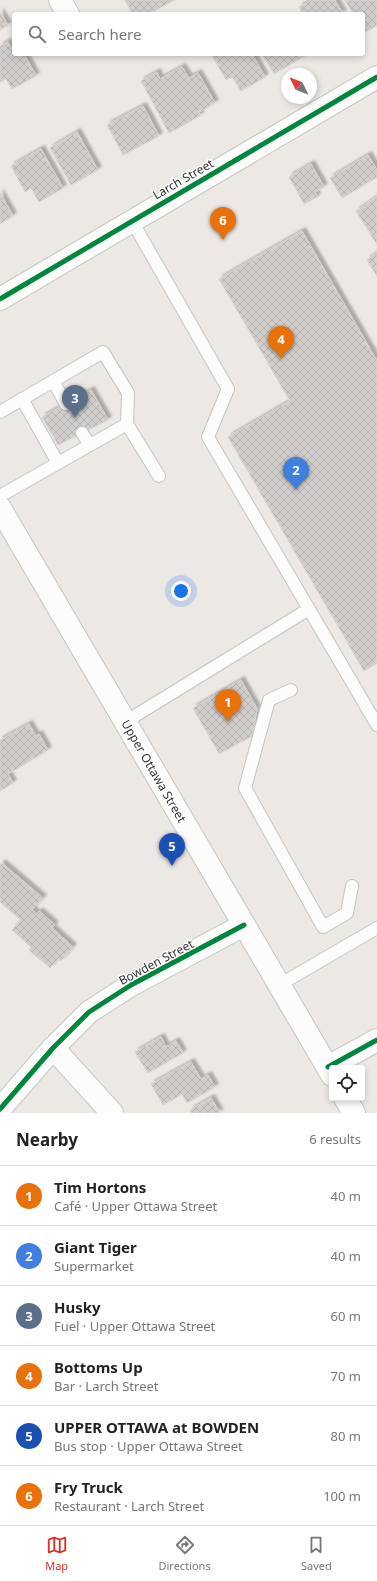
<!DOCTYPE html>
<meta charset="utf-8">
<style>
:root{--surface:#fff;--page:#f2f2f2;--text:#222;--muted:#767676;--line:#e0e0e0;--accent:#d93025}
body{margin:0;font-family:"Noto Sans",sans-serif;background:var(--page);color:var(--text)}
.controls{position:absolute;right:12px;bottom:12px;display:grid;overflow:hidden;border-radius:4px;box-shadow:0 2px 6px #0003}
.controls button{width:36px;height:36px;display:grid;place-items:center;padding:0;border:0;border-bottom:1px solid var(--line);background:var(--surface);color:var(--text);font:20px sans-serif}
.compass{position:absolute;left:281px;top:68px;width:36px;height:36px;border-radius:50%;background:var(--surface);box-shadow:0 2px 6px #0003;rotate:313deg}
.you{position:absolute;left:181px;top:591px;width:14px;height:14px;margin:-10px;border:3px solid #fff;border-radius:50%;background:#1a73e8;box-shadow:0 0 0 6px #1a73e833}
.badge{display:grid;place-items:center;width:26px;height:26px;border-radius:50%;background:var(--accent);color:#fff;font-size:13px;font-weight:700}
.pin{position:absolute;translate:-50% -33px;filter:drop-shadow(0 1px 2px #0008)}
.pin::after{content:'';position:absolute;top:21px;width:14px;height:12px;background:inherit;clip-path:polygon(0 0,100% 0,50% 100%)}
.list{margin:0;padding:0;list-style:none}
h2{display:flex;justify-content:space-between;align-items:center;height:52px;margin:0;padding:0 16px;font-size:17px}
h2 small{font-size:13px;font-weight:400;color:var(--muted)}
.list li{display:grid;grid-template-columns:26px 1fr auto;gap:12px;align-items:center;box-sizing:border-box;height:60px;padding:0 16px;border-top:1px solid var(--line)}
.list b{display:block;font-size:15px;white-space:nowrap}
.list p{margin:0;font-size:13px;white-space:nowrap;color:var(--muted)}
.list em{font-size:13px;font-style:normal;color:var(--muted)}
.icon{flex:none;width:22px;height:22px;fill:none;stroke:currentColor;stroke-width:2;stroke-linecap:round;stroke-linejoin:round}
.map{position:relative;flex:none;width:377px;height:1113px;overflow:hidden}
.search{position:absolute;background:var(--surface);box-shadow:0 2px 6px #0003;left:12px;right:12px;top:12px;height:44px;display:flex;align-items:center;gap:10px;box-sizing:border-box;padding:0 14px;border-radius:4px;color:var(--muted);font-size:15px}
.sheet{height:412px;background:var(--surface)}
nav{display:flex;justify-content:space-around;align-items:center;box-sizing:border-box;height:56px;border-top:1px solid var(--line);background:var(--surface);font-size:11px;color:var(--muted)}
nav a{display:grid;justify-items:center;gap:2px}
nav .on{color:var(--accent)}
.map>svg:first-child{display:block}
.building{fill:url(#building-cross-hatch);stroke:#d7d4d0;filter:url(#shadow)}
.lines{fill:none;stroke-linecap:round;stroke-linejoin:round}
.service-casing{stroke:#c5c4c5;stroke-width:14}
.minor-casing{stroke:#c5c4c5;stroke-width:24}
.secondary-casing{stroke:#c5c4c5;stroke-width:24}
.service{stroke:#fcfcfb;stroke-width:12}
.minor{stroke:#fcfcfb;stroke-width:22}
.secondary{stroke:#fcfcfb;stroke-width:22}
.cycleway-casing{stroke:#fff;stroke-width:8}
.cycleway{stroke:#00873e;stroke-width:5}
.labels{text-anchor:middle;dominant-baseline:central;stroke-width:3;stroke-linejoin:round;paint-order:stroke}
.street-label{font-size:12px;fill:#2e2e2e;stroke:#fff}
</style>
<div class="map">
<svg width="377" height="1113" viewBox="0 0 377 1113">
<defs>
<pattern id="building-cross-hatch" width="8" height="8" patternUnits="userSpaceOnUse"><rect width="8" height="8" fill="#d1cecb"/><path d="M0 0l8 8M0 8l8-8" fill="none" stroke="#b4b1af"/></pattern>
<filter id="shadow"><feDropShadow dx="3.5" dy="-3.5" stdDeviation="1" flood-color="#0004"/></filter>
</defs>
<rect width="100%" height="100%" fill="#ece8e4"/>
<g class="building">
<polygon points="125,0 174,0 149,14 132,14"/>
<polygon points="312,0 335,0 343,14 303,14 299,7"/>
<polygon points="345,0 377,0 377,25 364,33 363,14 353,14"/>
<polygon points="0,12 8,25 0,30"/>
<polygon points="8,42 14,54 24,54 36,76 12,89 6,79 0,82 0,46"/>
<polygon points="215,54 252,54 265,77 241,91 232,77 226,80 212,56"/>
<polygon points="262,54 308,54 274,74"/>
<polygon points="182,67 189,78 198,73 215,103 199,112 201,115 169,133 141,81 157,72 160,79"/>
<polygon points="143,106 159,136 123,155 107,125"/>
<polygon points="77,132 98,170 71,185 50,148"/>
<polygon points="41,149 63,188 39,202 31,188 25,192 11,166"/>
<polygon points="368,155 377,170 377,177 342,198 330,178"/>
<polygon points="311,164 324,187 315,192 317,197 304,204 289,177"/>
<polygon points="0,193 13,216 0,224"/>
<polygon points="377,197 377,243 376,243 356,211"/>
<polygon points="302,231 377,361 377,663 364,671 228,437 290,401 219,279"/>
<polygon points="377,253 377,276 367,260"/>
<polygon points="91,390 108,420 58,445 42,417"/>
<polygon points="241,680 257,709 252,736 219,754 193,708"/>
<polygon points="29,724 36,736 39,734 48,750 8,774 13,783 0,791 0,740"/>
<polygon points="2,863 43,898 32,910 37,914 39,911 55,925 52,928 73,947 61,961 58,959 50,968 29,950 31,947 12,930 21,920 0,902 0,865"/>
<polygon points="161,1037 166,1047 176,1041 183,1053 148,1073 135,1052"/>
<polygon points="191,1062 201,1079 208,1075 215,1087 187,1103 182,1094 163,1105 151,1084"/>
<polygon points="211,1098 220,1113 192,1113 190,1110"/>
</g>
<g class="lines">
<g class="service-casing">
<g id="service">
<polyline points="132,221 228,389 208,437 377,725"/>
<polyline points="53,381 66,404"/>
<polyline points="22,399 58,463"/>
<polyline points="0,412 103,352 128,393 127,424 0,496"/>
<polyline points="127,424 159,476"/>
<polyline points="82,433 90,445"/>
<polyline points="291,690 269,700 245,788 323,927 347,913 352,886"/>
<polyline points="125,722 309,609"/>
<polyline points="279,985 377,928"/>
</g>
</g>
<g class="minor-casing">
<g id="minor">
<polyline points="60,0 68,14"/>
<polyline points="0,299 377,77"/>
<polyline points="53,1048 112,1113"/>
<polyline points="328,1067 377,1040"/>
<polyline points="0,1109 53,1048 89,1012 131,985 244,925"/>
</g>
</g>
<g class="secondary-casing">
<g id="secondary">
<polyline points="0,508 332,1075"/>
<polyline points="345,1098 354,1113"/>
</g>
</g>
<use href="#service" class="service"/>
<use href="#minor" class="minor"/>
<use href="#secondary" class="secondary"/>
<g class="cycleway-casing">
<g id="cycleway">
<polyline points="0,299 377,77"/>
<polyline points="328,1067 377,1040"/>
<polyline points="0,1109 53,1048 89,1012 131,985 244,925"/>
</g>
</g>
<use href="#cycleway" class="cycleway"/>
</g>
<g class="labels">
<g class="street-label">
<text transform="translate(183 179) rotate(-30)">Larch Street</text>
<text transform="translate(154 771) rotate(60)">Upper Ottawa Street</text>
<text transform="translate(156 962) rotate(-28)">Bowden Street</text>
</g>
</g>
</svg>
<div class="controls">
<button><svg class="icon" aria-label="locate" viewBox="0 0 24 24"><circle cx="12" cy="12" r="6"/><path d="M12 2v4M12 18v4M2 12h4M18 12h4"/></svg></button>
</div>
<svg class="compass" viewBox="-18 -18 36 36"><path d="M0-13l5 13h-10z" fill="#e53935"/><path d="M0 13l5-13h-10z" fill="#767676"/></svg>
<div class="you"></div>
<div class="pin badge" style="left:228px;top:722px;background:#e8710a">1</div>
<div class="pin badge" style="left:296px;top:490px;background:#3f7fe0">2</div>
<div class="pin badge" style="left:75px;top:418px;background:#5c6f8a">3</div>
<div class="pin badge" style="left:281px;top:359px;background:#e8710a">4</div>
<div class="pin badge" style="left:172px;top:866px;background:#1a4fb4">5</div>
<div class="pin badge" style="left:223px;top:240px;background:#e8710a">6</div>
<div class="search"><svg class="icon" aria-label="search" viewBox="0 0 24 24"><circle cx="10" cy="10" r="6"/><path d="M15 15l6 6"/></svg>Search here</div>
</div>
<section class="sheet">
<h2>Nearby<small>6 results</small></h2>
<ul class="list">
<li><span class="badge" style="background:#e8710a">1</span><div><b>Tim Hortons</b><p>Café · Upper Ottawa Street</p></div><em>40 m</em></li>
<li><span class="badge" style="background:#3f7fe0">2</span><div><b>Giant Tiger</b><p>Supermarket</p></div><em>40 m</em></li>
<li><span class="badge" style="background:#5c6f8a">3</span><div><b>Husky</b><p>Fuel · Upper Ottawa Street</p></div><em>60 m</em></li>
<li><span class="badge" style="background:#e8710a">4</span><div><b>Bottoms Up</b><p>Bar · Larch Street</p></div><em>70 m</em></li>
<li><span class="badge" style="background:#1a4fb4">5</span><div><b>UPPER OTTAWA at BOWDEN</b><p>Bus stop · Upper Ottawa Street</p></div><em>80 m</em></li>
<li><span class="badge" style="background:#e8710a">6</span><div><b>Fry Truck</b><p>Restaurant · Larch Street</p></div><em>100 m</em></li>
</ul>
</section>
<nav>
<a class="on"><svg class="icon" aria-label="map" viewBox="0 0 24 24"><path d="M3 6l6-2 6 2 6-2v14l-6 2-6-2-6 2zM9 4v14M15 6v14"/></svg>Map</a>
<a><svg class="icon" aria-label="directions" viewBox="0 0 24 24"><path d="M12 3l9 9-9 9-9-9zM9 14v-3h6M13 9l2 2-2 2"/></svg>Directions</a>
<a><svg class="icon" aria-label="saved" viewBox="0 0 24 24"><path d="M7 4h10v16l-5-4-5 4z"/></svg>Saved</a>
</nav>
